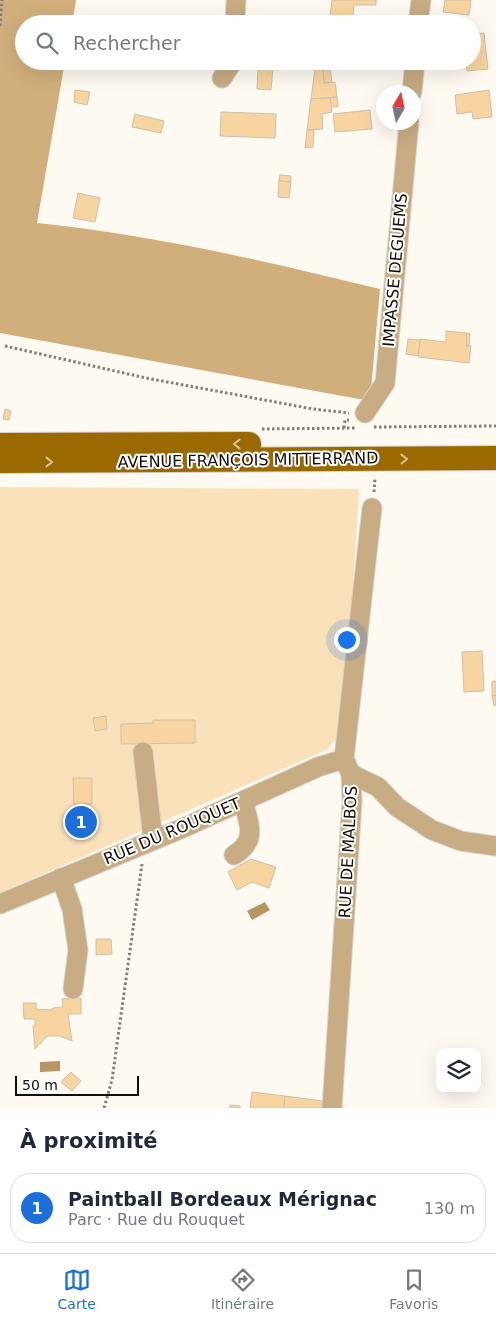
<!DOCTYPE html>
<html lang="fr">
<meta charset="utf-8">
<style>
:root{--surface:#fff;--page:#f2f2f3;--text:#1f2937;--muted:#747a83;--line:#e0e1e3;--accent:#1d6ed8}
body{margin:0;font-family:"DejaVu Sans",sans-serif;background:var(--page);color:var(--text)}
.controls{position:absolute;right:15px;bottom:15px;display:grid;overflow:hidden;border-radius:10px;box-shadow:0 5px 20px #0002}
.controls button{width:45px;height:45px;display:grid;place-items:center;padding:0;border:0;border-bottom:1px solid var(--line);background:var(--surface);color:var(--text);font:25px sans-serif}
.compass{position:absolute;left:376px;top:85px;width:45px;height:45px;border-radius:50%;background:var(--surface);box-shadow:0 5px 20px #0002;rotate:9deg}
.scale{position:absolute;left:15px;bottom:12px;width:124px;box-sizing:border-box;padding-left:5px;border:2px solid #130e08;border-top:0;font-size:14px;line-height:18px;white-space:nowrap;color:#130e08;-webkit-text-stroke:4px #fff;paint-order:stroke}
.you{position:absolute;left:346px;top:639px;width:18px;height:18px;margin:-12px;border:4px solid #fff;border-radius:50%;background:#1a73e8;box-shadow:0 0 0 8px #1a73e833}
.badge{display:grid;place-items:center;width:32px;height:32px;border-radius:50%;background:var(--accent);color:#fff;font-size:16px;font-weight:700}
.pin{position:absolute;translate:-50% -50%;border:2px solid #fff;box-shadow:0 1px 5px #0006}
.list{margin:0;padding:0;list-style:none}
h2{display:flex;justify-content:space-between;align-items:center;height:65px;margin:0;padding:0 20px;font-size:21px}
h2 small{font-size:16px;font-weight:400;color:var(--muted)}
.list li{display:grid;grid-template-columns:32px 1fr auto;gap:15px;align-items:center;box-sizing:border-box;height:70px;margin:0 10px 10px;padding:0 10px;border:1px solid var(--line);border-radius:20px}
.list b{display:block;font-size:19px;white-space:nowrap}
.list p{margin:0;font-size:16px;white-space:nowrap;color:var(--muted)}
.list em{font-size:16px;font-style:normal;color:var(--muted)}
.icon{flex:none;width:28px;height:28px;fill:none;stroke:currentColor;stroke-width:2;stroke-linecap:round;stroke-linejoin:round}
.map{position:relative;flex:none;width:496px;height:1108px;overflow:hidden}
.search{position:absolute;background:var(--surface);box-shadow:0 5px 20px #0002;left:15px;right:15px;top:15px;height:55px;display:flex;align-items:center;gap:12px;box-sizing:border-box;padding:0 18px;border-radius:28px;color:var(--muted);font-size:19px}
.sheet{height:145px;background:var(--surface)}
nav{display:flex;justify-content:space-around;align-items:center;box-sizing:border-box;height:70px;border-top:1px solid var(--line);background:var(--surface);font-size:14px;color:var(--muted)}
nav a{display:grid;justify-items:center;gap:2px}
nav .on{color:var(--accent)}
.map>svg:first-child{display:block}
.green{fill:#fbe1ba}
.forest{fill:#d1af7c}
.water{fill:#b79663}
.building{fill:#f8d5a0;stroke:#cdc0ad}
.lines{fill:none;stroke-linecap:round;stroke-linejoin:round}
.minor-casing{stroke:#d8d3cc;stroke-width:21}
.major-casing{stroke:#d8d3cc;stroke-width:26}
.path{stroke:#837e77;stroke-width:3;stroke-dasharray:2.5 2.5;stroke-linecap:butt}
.minor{stroke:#c7ac84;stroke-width:19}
.major{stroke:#9a6a00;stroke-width:24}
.oneway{stroke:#d7c399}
.labels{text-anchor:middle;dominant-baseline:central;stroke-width:4;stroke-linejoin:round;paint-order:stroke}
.street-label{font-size:16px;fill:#130e08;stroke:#fff}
</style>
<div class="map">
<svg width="496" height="1108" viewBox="0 0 496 1108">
<rect width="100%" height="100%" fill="#fef9f1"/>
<path class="green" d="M 0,487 L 359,489 L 345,716 C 342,731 337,740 326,750 L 0,893 Z"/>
<path class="forest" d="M 0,0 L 76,0 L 72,24 L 24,24 L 24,61 L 65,61 L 37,223 C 152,235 267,261 380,289 L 370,401 L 0,333 Z"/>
<g class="water">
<polygon points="265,902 270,910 252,920 247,911"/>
<polygon points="60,1061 60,1071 40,1072 40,1062"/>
</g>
<g class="building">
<polygon points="332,0 376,0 376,5 354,5 352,24 329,24"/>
<polygon points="445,0 471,0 469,15 443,12"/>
<polygon points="484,33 488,69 467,71 466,61 472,61 472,34"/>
<polygon points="175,61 196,61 196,66 175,64"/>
<polygon points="258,67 273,68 271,90 257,89"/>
<polygon points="330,68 332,82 324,83 323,69"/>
<polygon points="315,69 323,69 324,83 335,82 337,97 311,99"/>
<polygon points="75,90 90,92 87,105 74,102"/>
<polygon points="489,90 492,117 473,119 472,112 457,114 455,95"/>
<polygon points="337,97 338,107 331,107 330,98"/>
<polygon points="330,98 332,112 322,114 323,129 307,130 311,99"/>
<polygon points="370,110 372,129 335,132 333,114"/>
<polygon points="221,112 276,114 275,138 220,136"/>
<polygon points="135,114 164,121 161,133 132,127"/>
<polygon points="307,130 314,130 313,147 305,148"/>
<polygon points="280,175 291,176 291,182 279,181"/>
<polygon points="279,181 291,182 289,198 278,197"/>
<polygon points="78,193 100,198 95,222 73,218"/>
<polygon points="446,331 467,333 466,346 471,346 469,363 418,357 420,339 446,342"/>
<polygon points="467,333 470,334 469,346 466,346"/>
<polygon points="408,339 420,340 418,356 406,354"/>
<polygon points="5,409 11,411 9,420 3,419"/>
<polygon points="482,651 484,691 464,692 462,652"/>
<polygon points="492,681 496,681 496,695 492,696"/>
<polygon points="496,695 496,705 494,706 492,696"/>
<polygon points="106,716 107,729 95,731 93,718"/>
<polygon points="153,720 195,720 195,743 121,744 121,724 153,723"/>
<polygon points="73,778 92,778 92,804 74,805"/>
<polygon points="251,859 276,867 269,888 252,882 237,890 228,872"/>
<polygon points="96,939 111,939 112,954 96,955"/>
<polygon points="81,998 81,1014 68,1014 72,1041 60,1036 47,1036 35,1049 33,1026 35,1025 35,1019 24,1019 23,1003 36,1003 36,1009 51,1010 53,1008 63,1007 62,999"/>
<polygon points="71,1072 81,1081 72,1091 61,1082"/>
<polygon points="252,1092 285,1096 284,1108 250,1108"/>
<polygon points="285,1096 322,1101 322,1108 284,1108"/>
<polygon points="230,1105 240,1106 240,1108 230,1108"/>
</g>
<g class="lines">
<g class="minor-casing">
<g id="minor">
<polyline points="235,24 236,0"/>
<polyline points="418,24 421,0"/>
<polyline points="222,78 233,61"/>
<polyline points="412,92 415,61"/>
<polyline points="365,413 385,383 409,122"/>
<polyline points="143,752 153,840"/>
<polyline points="351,774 378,787 397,807 432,830 461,841 496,846"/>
<path d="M 234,855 C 258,841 249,823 243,801"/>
<polyline points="61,878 72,909 78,950 73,989"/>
<polyline points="0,904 183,828 318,767 344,759"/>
<polyline points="332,1108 352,802 351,774 344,759 372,508"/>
</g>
</g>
<g class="major-casing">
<g id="major">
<polyline points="0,445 249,444"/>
<polyline points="0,461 496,458"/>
</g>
</g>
<g class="path">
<polyline points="0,26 2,0"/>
<polyline points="5,346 146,378 313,409 349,413"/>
<polyline points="374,427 496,426"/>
<polyline points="344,428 345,420 349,420"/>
<polyline points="262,429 355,428"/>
<polyline points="374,492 375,478"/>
<polyline points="104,1108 112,1080 142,864"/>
</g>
<use href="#minor" class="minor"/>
<use href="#major" class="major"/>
</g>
<defs><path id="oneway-chevron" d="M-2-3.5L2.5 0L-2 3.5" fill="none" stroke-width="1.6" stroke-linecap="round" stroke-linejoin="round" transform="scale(1.25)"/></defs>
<g class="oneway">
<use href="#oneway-chevron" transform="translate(237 444) rotate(180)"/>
<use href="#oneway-chevron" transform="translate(404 459) rotate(-1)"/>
<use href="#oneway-chevron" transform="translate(49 462)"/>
</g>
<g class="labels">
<g class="street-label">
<text transform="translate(395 270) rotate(-85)">IMPASSE DEGUEMS</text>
<text transform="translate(248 460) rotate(-1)">AVENUE FRANÇOIS MITTERRAND</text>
<text transform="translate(172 831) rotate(-23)">RUE DU ROUQUET</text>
<text transform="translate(348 852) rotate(-87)">RUE DE MALBOS</text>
</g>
</g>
</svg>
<div class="controls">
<button><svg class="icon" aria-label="layers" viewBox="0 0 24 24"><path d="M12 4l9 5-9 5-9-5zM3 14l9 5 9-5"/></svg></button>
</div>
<svg class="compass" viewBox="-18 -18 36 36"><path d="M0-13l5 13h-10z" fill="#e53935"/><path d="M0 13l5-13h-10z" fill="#747a83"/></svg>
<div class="scale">50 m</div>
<div class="you"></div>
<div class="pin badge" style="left:81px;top:822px">1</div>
<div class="search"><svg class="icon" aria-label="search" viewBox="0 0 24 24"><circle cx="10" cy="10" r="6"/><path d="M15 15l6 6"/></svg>Rechercher</div>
</div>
<section class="sheet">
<h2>À proximité<small></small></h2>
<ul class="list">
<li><span class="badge">1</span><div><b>Paintball Bordeaux Mérignac</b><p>Parc · Rue du Rouquet</p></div><em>130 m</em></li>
</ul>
</section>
<nav>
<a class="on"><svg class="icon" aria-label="map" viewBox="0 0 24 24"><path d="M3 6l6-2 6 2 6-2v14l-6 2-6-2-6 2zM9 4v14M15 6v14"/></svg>Carte</a>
<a><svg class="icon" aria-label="directions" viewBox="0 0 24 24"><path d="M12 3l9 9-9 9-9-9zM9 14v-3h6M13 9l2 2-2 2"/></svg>Itinéraire</a>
<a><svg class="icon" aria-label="saved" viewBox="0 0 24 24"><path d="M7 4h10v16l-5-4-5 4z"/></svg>Favoris</a>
</nav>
